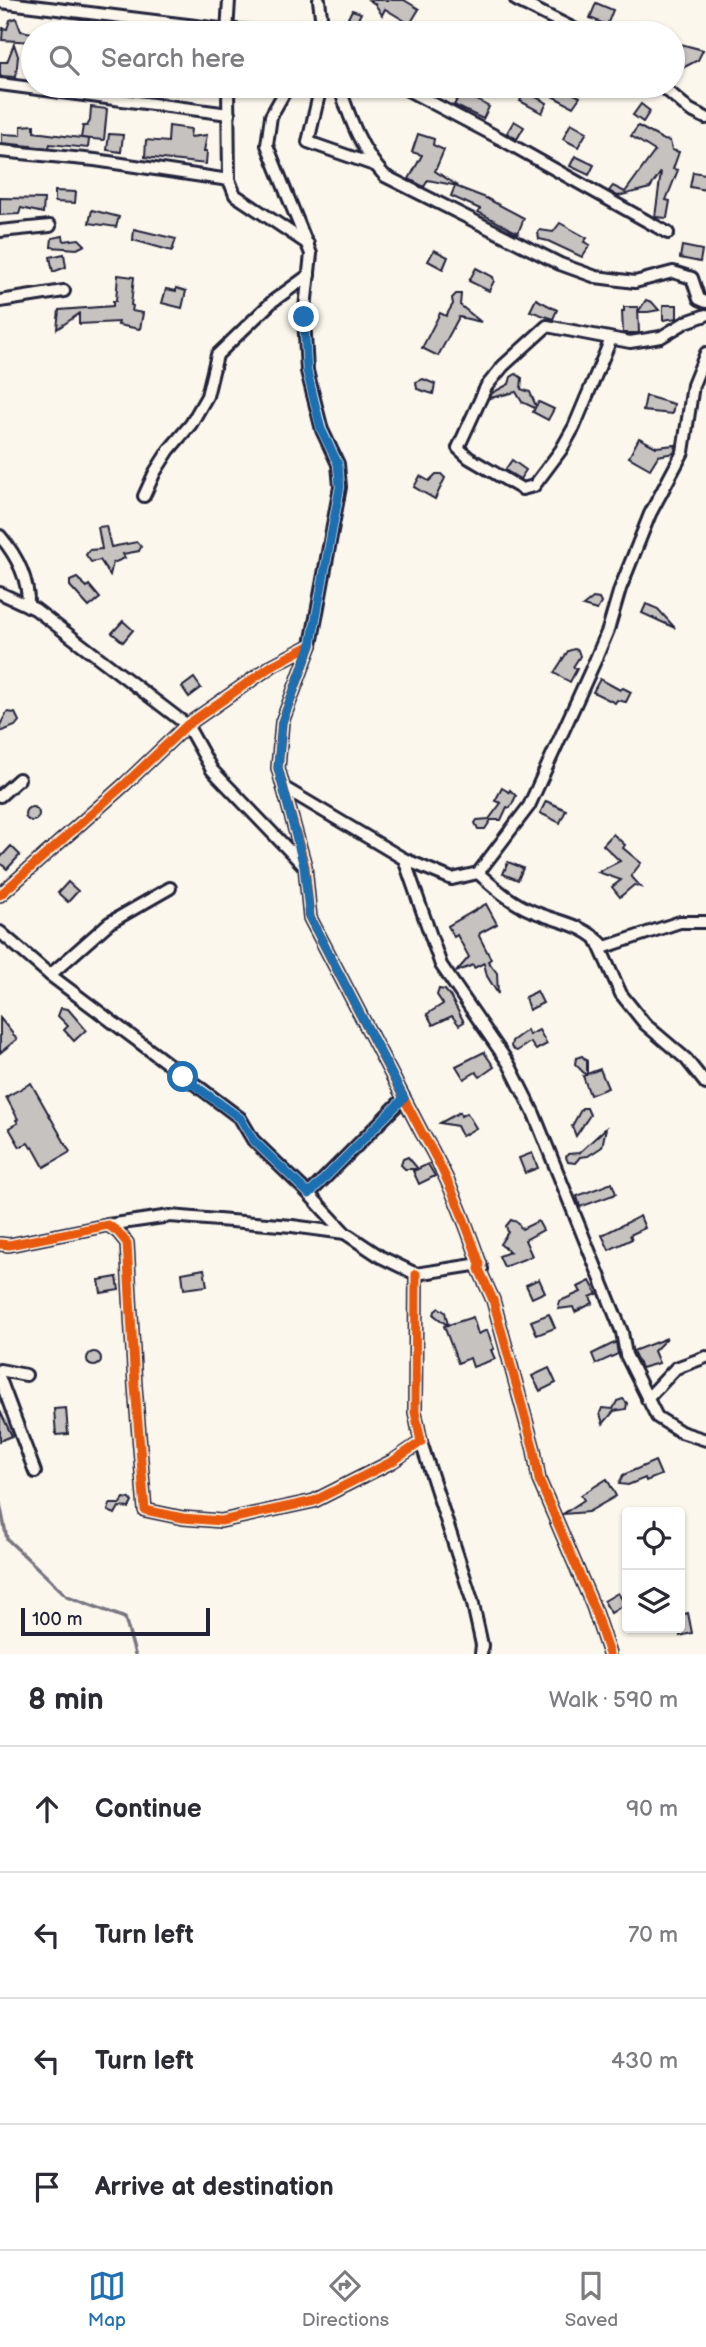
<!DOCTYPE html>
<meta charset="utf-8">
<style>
:root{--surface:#fff;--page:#f7f7f7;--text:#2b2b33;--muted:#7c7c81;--line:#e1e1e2;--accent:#1f6fb2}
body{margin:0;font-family:"Balsamiq Sans",sans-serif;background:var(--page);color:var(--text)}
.controls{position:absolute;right:21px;bottom:21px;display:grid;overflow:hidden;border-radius:7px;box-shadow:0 2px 5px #0004}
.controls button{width:63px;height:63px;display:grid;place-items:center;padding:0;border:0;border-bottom:2px solid var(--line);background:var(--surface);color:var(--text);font:35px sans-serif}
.scale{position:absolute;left:21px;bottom:18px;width:189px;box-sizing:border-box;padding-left:7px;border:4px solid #22223b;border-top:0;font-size:19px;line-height:24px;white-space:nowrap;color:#22223b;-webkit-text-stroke:5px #fbf7ec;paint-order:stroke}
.stop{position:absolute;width:21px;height:21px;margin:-16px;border:5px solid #1f6fb2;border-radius:50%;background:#fff}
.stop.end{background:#1f6fb2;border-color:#fff;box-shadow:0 2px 7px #0008}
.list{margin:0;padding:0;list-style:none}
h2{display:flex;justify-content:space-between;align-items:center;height:91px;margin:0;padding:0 28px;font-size:30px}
h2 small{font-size:23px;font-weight:400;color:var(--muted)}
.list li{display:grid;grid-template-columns:46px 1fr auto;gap:21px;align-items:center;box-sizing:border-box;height:126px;padding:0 28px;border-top:2px solid var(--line)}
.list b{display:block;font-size:26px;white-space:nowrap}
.list em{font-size:23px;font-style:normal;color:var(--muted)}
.icon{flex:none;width:38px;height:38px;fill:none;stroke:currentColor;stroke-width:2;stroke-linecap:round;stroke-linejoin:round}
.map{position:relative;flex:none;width:706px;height:1654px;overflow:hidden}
.search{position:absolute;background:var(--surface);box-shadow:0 2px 5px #0004;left:21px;right:21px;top:21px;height:77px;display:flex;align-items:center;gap:18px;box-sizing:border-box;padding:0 24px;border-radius:38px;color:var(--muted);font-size:26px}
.sheet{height:595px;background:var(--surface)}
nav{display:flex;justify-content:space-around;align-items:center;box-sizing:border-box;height:98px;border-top:2px solid var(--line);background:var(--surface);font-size:19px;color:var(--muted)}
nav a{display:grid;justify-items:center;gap:4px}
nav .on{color:var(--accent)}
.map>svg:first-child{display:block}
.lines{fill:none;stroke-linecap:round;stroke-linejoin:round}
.stream{stroke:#787681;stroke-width:3.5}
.building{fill:#c6c2c0;stroke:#22223b;stroke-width:2}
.minor-casing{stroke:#22223b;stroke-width:16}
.minor{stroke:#fbf7ec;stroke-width:10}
.cycleway-casing{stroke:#fbf7ec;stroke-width:13}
.cycleway{stroke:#e8590c;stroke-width:9}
.route{stroke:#1f6fb2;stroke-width:9}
</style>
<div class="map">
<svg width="706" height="1654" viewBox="0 0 706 1654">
<rect width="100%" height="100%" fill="#fbf7ec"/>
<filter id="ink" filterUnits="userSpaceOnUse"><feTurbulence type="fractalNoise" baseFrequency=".0143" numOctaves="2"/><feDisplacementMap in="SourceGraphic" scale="14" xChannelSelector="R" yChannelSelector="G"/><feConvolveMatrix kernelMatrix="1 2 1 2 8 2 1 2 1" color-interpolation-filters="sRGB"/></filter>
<g filter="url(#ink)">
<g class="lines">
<polyline class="stream" points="0,1504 7,1539 67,1596 125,1618 135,1654"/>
</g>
<g class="building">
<polygon points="369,0 404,0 419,9 410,24 385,9 382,15 375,4"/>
<polygon points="596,3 613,10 607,25 590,18"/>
<polygon points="352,10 361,13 352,32 343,28"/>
<polygon points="16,18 21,31 33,33 33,42 2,40 3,28 7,29 10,20"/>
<polygon points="673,42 703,50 698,60 673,73"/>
<polygon points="14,44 18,56 16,77 0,76 0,62 7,62"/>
<polygon points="558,86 580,97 573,107 552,96"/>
<polygon points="462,91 489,107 483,119 454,105"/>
<polygon points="525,91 547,103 542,113 520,101"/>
<polygon points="641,104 650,111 643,122 633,115"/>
<polygon points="91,107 107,109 104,140 81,138 83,126 87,126 90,121"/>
<polygon points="514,121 524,127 517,139 507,133"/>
<polygon points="571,123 587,132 578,147 563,139"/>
<polygon points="34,125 34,132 89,139 88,148 50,144 49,148 2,143 2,134 21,135 21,126"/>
<polygon points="169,126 191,129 190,137 207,135 204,151 207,151 206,164 145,157 146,140 168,142"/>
<polygon points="638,126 664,140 670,141 672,150 679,152 673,169 678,170 666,200 670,201 667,218 655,217 661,172 650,188 618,196 609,191 613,186 625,192 655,151 631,136"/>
<polygon points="109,134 123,135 121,152 107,150"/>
<polygon points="418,134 434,139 433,145 444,150 435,171 458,186 428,180 424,187 409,179 422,155 412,152"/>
<polygon points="575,156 594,165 589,175 570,166"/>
<polygon points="693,172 706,174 706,190 690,187"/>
<polygon points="455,186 486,198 524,218 518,233 478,212 480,209 451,196"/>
<polygon points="55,191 76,192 75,203 55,202"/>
<polygon points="0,198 44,199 43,213 21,208 19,214 0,215"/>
<polygon points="92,210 119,217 116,227 89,223"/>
<polygon points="560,223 587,238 584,242 590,245 582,257 548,241 539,239 538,232 540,230 553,232"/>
<polygon points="134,229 176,239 172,251 133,240"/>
<polygon points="63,236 64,241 79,239 85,245 77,249 51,247 52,238"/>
<polygon points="682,246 702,250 700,262 680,258"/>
<polygon points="434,250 448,257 443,269 428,261"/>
<polygon points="64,254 66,267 53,272 50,257"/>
<polygon points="476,268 493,277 494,281 489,291 469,281"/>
<polygon points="118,275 134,277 131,305 133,306 132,311 143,313 140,329 118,325 119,322 79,324 79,314 57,329 59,310 113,306 113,301 116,301"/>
<polygon points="176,288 186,291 182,308 162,303 166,289 176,291"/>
<polygon points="456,294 461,294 460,305 481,322 459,317 438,356 422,348 440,313 446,316 453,304 452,298"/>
<polygon points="536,299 557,310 553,319 530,311"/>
<polygon points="646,300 652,302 659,310 648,312 638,312"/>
<polygon points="663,305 677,305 677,318 663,320"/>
<polygon points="624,307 638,307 639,333 623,333 622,311 624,311"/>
<polygon points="516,374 522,378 521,389 530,392 536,406 539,402 554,409 548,420 533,412 535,408 522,402 516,392 490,398 492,393 509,384 511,377"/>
<polygon points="423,379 435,384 433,394 417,389 416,382"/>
<polygon points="646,396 674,404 672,414 643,411"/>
<polygon points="639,438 656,447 676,445 675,450 674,453 658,456 650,469 629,457"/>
<polygon points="512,460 526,470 520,479 505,470"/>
<polygon points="436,474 441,474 445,478 435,499 414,487 420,476 429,481"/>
<polygon points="106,526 111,547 137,542 141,547 139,551 123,554 125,558 113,563 110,575 100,560 91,562 86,555 89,550 102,549 98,527"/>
<polygon points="77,578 87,587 89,585 100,598 89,607 70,586 70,581"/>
<polygon points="593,598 599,599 601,603 597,610 583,606"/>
<polygon points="646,604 658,609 675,628 642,613"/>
<polygon points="123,621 133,630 123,642 112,633"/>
<polygon points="574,649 578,650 580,656 573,667 577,669 570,682 554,673 568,651"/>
<polygon points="194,678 201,688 189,697 182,687"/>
<polygon points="600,679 620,690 623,688 631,692 626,702 617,700 615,703 593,692"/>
<polygon points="7,712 15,713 19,721 15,726 0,732 0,725"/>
<polygon points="502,788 509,792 510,790 516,796 510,808 507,807 501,820 491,820 485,829 478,829 475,823 477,820 489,819 501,803 495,801"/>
<polygon points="546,801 566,810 560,823 540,813"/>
<circle cx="32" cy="814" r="7"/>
<polygon points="613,834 625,845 623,848 641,863 631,876 641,887 634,885 620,897 612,887 621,880 598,872 620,861 603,845"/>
<polygon points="11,846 20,855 7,869 0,863 0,858"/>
<polygon points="508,862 523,868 518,880 503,874"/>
<polygon points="68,882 78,891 68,902 58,893"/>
<polygon points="486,904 497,924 480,933 479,936 491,959 488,961 497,973 498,994 487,976 484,963 474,968 473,965 456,972 469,957 457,935 454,937 448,926"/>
<polygon points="439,989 445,990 450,996 464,1022 459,1025 452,1016 433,1025 427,1014 443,1004 437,995"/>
<polygon points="537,991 543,1003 529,1010 525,997"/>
<polygon points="61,1008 68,1009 86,1030 74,1041 64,1030 68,1026 58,1016"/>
<polygon points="0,1018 17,1039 0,1053"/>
<polygon points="527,1030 529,1035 539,1030 547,1044 536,1050 530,1042 517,1051 514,1050 511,1047 512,1041"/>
<polygon points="484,1052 494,1067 480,1077 476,1072 464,1079 456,1066"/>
<polygon points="582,1056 587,1061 587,1074 600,1069 608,1088 590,1095 583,1076 586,1075 575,1064 576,1058"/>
<polygon points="31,1083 70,1152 44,1167 33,1147 31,1148 28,1143 20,1147 9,1128 18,1123 16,1120 18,1119 6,1097"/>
<polygon points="582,1108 587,1108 590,1115 576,1136 572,1126"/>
<polygon points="460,1112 461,1116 467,1113 476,1128 462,1136 457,1126 440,1123"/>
<polygon points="606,1128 602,1147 588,1156 580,1157 575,1163 568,1162 566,1157 568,1154 579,1153"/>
<polygon points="532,1153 538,1168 525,1173 519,1158"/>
<polygon points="408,1157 418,1169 428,1164 435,1176 419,1184 413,1171 418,1169 405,1169 401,1165 403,1159"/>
<polygon points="612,1183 616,1194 580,1207 577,1196"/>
<polygon points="640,1216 645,1228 630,1235 632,1239 609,1250 602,1235"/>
<polygon points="511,1220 517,1222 522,1229 538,1221 543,1230 525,1240 532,1256 504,1267 499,1256 510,1252 500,1244 508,1232 506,1226"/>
<polygon points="204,1269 207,1286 184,1289 182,1273"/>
<polygon points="117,1277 119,1290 101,1293 99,1280"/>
<polygon points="539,1279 545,1292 532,1298 526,1285"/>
<polygon points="590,1281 597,1294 590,1297 593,1303 575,1312 573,1307 558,1309 560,1301 581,1292 578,1287"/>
<polygon points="439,1308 445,1312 448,1325 473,1317 478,1334 487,1330 494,1349 491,1350 495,1359 473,1367 470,1358 458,1363 444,1326 447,1325 434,1315 435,1311"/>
<polygon points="549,1314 555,1328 537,1335 531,1321"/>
<polygon points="667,1338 654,1351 659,1363 641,1368 633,1351"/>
<polygon points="616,1342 618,1354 596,1364 592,1354"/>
<circle cx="94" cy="1359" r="7"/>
<polygon points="549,1368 556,1383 540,1391 532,1376"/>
<polygon points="623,1399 627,1403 626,1409 614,1411 603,1424 600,1413 602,1408 613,1409 617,1401"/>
<polygon points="66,1408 68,1434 56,1435 54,1409"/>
<polygon points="0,1411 12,1436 0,1441"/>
<polygon points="655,1461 661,1475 646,1481 645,1478 628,1485 619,1484 623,1475"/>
<polygon points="607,1479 616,1496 588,1512 563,1514 584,1500 581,1495"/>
<polygon points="124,1498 130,1499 132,1502 129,1508 119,1507 115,1514 108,1511 110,1504 120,1504"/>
<polygon points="618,1593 625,1604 611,1613 604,1601"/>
<polygon points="688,1613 692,1633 680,1636 680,1615"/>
</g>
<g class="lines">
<g class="minor-casing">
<g id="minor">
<polyline points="319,0 323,33"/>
<polyline points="516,0 582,33"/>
<polyline points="0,2 220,29 267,32 321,28"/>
<polyline points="227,33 229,0"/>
<polyline points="0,84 229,114"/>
<polyline points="228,86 229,180 235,195 308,244"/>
<polyline points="288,86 271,116 267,145 311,254 304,317 307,371 322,430 338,464 340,487 311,645"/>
<polyline points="321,86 308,142 374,165"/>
<path d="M 339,86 C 350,118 361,151 385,176 L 560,264 L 596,277 L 635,282 L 673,272 L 692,278 L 699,299 L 706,302"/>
<polyline points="400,86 499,138 668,233"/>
<polyline points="662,86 690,110 706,118"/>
<polyline points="0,151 95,160 229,180"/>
<polyline points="0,231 50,226"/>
<polyline points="0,301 64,291"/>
<polyline points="611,339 574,427 561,450 534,486 522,489 469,458 458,448 486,387 503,366 547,326 630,342 661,337 686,322 706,315"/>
<polyline points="144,496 155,472 169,450 191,424 207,396 217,355 273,301 309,275"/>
<path d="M 0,536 C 17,556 29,579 28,606"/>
<polyline points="0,593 35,609 187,725 212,770 304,866"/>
<polyline points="283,787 404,859 441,965 509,1064 534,1114 622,1332 626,1355 657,1417 681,1432 706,1440"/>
<polyline points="0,796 19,779"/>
<path d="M 404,859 L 452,879 L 478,873 C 494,887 511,903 532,911 C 560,923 583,923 605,947 L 680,922 L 706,922"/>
<polyline points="478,873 529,806 595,661 608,630 620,589 650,514 683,452 693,385 706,353"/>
<path d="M 0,895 L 125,784 L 187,725 L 273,665 L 311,645 L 282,722 L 278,768 L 305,866 L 310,918 L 422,1133 C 447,1174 464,1218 480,1264 L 479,1269 L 493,1300 L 534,1450 L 539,1480 L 593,1606 L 609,1654"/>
<polyline points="0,932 50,975 240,1118 253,1140 309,1194 345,1233 381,1257 416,1274 480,1264 482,1269"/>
<polyline points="597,941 621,994 645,1024 686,1059 706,1084"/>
<polyline points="50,975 109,923 170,888"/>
<polyline points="309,1194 404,1098"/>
<polyline points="108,1225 170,1216 292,1226 345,1233"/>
<polyline points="0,1244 9,1245 108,1225 118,1232 127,1243 135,1386 145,1510 183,1518 221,1521 314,1501 393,1461 421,1442 415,1412 416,1274"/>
<polyline points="0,1370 26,1375"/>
<polyline points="0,1379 35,1472"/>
<polyline points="647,1399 676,1368 706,1357"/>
<polyline points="421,1442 472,1600 482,1645 481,1654"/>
</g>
</g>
<use href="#minor" class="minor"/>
<g class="cycleway-casing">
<g id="cycleway">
<path d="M 0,895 L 125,784 L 187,725 L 273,665 L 311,645 L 282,722 L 278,768 L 305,866 L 310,918 L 422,1133 C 447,1174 464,1218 480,1264 L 479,1269 L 493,1300 L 534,1450 L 539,1480 L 593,1606 L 609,1654"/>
<polyline points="0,1244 9,1245 108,1225 118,1232 127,1243 135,1386 145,1510 183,1518 221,1521 314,1501 393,1461 421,1442 415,1412 416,1274"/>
</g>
</g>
<use href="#cycleway" class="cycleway"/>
</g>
</g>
<g class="lines" filter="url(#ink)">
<polyline class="route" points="183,1077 240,1118 253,1140 309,1194 404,1098 310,918 304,866 278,768 282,722 311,645 340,487 338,464 321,429 307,371 304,317"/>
</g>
</svg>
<div class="controls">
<button><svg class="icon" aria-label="locate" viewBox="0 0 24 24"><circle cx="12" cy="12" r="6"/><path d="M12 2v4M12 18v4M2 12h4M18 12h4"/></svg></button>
<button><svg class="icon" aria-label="layers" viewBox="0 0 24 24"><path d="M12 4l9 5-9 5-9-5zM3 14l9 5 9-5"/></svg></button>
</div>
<div class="scale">100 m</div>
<div class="stop" style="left:183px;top:1077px"></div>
<div class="stop end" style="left:304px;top:317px"></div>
<div class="search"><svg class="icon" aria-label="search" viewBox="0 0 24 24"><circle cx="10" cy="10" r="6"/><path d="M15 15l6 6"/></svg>Search here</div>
</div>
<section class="sheet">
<h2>8 min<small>Walk · 590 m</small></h2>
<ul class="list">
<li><svg class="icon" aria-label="ahead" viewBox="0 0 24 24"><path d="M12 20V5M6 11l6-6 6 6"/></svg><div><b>Continue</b></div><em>90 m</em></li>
<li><svg class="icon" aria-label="left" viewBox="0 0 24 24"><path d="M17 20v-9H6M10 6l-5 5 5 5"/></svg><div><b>Turn left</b></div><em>70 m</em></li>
<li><svg class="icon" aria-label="left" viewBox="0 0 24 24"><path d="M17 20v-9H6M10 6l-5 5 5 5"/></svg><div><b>Turn left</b></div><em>430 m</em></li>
<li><svg class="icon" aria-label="arrive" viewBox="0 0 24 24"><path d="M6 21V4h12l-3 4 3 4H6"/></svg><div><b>Arrive at destination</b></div></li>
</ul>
</section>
<nav>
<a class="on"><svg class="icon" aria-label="map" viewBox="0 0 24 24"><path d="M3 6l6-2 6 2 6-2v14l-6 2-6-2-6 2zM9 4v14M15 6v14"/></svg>Map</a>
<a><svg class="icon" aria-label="directions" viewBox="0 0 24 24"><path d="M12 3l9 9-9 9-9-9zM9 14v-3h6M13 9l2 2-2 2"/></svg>Directions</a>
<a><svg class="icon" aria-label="saved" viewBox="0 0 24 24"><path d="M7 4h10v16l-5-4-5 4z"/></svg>Saved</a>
</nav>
